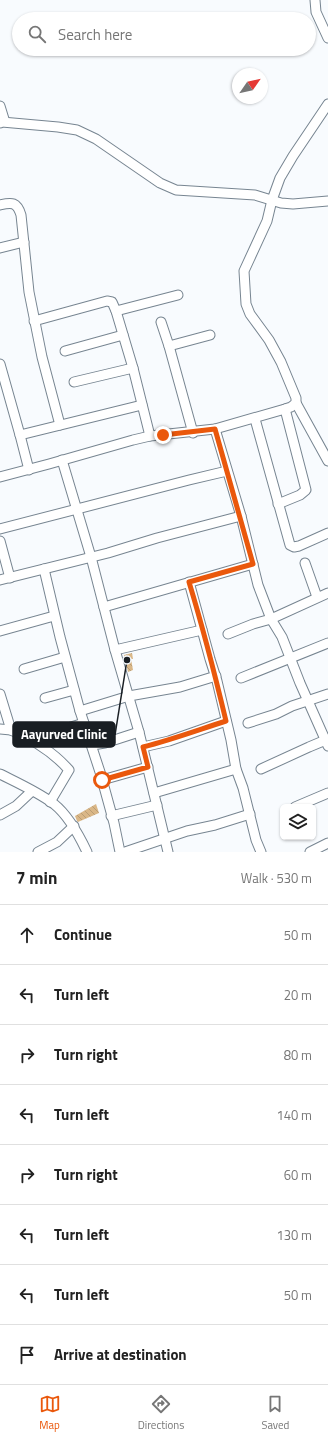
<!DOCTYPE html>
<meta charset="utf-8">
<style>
:root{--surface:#fff;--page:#f6f6f6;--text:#222;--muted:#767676;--line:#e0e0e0;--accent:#ea580c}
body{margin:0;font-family:"Titillium Web",sans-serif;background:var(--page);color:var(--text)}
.controls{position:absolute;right:12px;bottom:12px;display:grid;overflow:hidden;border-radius:6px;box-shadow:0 1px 3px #0004}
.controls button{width:36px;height:36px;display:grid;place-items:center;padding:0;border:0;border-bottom:1px solid var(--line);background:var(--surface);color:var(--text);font:20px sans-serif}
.compass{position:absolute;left:232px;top:68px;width:36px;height:36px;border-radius:50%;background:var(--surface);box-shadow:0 1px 3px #0004;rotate:56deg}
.stop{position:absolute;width:12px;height:12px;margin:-9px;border:3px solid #ea580c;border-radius:50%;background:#fff}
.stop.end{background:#ea580c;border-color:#fff;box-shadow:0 1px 4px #0008}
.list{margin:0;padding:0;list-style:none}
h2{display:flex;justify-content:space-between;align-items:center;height:52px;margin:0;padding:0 16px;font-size:17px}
h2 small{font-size:13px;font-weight:400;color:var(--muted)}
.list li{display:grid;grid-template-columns:26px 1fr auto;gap:12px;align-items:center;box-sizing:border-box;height:60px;padding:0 16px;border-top:1px solid var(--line)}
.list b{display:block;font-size:15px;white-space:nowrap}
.list em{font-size:13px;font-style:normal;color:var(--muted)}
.icon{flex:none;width:22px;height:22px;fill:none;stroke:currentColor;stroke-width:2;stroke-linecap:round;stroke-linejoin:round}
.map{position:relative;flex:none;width:328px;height:852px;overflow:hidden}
.search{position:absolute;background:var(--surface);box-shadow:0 1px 3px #0004;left:12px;right:12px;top:12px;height:44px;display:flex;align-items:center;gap:10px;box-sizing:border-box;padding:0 14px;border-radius:22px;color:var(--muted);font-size:15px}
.sheet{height:532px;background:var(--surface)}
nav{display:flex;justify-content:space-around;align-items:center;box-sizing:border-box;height:56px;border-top:1px solid var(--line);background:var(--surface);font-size:11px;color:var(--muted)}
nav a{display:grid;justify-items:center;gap:2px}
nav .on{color:var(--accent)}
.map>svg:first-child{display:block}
.building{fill:url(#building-back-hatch)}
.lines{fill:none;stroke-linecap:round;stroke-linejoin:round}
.minor-casing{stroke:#778591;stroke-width:11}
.minor{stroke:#fff;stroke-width:9}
.route{stroke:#ea580c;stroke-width:5}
.leader{fill:none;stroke:#191e23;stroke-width:1.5}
.callout-dot{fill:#191e23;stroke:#f8fbfe;stroke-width:1.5}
.callout{fill:#191e23;stroke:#191e23;stroke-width:1.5}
.callout-label{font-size:13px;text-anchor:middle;font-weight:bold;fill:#fff}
</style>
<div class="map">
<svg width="328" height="852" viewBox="0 0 328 852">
<defs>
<pattern id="building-back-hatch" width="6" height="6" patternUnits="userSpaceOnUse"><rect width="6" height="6" fill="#dab787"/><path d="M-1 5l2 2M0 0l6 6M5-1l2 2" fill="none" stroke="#ba9d74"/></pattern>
</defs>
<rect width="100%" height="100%" fill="#f8fbfe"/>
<g class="building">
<polygon points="132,653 133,659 131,659 133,670 128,672 124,655"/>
<polygon points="96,804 99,813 78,822 77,821 75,816"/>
</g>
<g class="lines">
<g class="minor-casing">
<g id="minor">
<polyline points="315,0 316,12 328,38"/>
<polyline points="0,106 4,119 0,123"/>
<polyline points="2,122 58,127 77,130 96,139 160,183 176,190 255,195 281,203 293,204 328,201"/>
<path d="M 0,205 C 12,202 17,202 21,215 L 29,292 L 42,357 L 60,425"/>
<polyline points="0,248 24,242"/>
<polyline points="116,311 178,295"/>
<polyline points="34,321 107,301 112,302 116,311 133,368 150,436"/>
<polyline points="161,322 169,346 193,433"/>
<polyline points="169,346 210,335"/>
<polyline points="65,351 123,335"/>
<polyline points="0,364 20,435"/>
<polyline points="74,382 133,368"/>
<polyline points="296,403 328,461"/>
<polyline points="255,419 290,545 294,547 299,546 328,533"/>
<polyline points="215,429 241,516 258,585 271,619 282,637 300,683 328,746"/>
<polyline points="62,460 91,557 115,650 139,732 168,852"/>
<polyline points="29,470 20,435 142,405"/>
<polyline points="0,477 49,464 133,440 150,436 215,429 285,409 291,407 296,403 296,398 281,362 269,340 250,314 246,304 244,271 267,221 272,200 280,178 293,156 328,104"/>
<polyline points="278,504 300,495 306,490 285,409"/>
<polyline points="0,529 189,480 227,471"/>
<polyline points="0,541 10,578"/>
<polyline points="305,563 317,597"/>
<polyline points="44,569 60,637 80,711 100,772 114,823 120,852"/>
<polyline points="0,580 108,553 157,538 241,516"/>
<polyline points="189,582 210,659 217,681 231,740 236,769 243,788 256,840 261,852"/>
<polyline points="104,607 253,564"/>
<polyline points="0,631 54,616"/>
<polyline points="228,634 253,624 271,619 328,593"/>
<polyline points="115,650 202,630"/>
<polyline points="24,669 65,657"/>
<polyline points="241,678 328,643"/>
<path d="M 0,694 L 11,730 C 32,739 54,753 69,770 L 50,802"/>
<polyline points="45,698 74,690"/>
<polyline points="80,711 129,696 180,687 216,676"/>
<polyline points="248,723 276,714 292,706 328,694"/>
<polyline points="0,729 11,730"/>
<polyline points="58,731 84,723"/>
<polyline points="92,745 105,743 139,732"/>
<polyline points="143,747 169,741 226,721"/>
<polyline points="261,769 309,747 328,739"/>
<path d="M 0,774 C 18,783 38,792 54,804 C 69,816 79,835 87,852"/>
<polyline points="102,780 148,767"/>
<polyline points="154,793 236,769"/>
<polyline points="295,807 328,793"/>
<polyline points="0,815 16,806 32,791"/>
<polyline points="111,816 157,805"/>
<polyline points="38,852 57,842 74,826"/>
<polyline points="125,852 187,831 215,825 250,814"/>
<polyline points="310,852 328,843"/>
</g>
</g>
<use href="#minor" class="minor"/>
</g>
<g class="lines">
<path class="route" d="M 102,780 L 148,767 L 143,747 C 171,740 198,730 226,721 C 215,675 203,628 189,582 L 253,564 L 215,429 L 163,435"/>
</g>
<path class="leader" d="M127 660L115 735"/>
<circle class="callout-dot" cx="127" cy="660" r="4"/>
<rect class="callout" x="13" y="722" width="102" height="25" rx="4"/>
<g class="callout-label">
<text x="64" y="739">Aayurved Clinic</text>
</g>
</svg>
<div class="controls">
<button><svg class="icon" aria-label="layers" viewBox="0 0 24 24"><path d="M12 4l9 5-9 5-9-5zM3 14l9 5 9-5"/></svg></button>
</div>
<svg class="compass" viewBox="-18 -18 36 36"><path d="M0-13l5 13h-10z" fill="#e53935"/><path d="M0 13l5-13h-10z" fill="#767676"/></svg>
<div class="stop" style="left:102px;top:780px"></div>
<div class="stop end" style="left:163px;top:435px"></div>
<div class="search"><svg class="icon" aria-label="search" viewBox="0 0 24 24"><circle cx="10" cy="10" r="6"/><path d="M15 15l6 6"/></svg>Search here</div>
</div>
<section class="sheet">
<h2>7 min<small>Walk · 530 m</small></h2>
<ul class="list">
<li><svg class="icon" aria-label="ahead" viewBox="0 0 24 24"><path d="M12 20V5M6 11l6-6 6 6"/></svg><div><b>Continue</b></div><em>50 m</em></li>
<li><svg class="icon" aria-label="left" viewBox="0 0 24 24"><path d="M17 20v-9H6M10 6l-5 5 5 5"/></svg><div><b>Turn left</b></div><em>20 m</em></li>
<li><svg class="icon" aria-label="right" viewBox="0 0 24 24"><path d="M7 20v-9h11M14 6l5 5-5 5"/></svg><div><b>Turn right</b></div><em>80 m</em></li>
<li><svg class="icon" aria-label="left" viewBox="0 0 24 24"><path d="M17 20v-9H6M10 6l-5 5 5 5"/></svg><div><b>Turn left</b></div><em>140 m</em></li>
<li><svg class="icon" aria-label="right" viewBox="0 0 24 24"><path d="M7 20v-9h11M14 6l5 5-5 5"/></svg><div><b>Turn right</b></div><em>60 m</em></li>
<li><svg class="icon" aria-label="left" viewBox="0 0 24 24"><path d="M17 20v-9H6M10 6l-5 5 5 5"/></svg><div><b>Turn left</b></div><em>130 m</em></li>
<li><svg class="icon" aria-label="left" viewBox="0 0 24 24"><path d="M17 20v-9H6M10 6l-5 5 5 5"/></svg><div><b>Turn left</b></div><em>50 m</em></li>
<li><svg class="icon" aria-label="arrive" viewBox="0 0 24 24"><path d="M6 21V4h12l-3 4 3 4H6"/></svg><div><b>Arrive at destination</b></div></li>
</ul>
</section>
<nav>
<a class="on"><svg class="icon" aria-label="map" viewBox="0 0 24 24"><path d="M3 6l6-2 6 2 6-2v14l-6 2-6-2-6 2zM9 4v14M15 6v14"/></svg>Map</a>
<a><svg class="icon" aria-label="directions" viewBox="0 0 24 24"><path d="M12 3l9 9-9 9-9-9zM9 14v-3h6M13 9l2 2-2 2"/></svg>Directions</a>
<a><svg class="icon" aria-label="saved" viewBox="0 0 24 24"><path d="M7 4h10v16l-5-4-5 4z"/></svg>Saved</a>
</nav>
